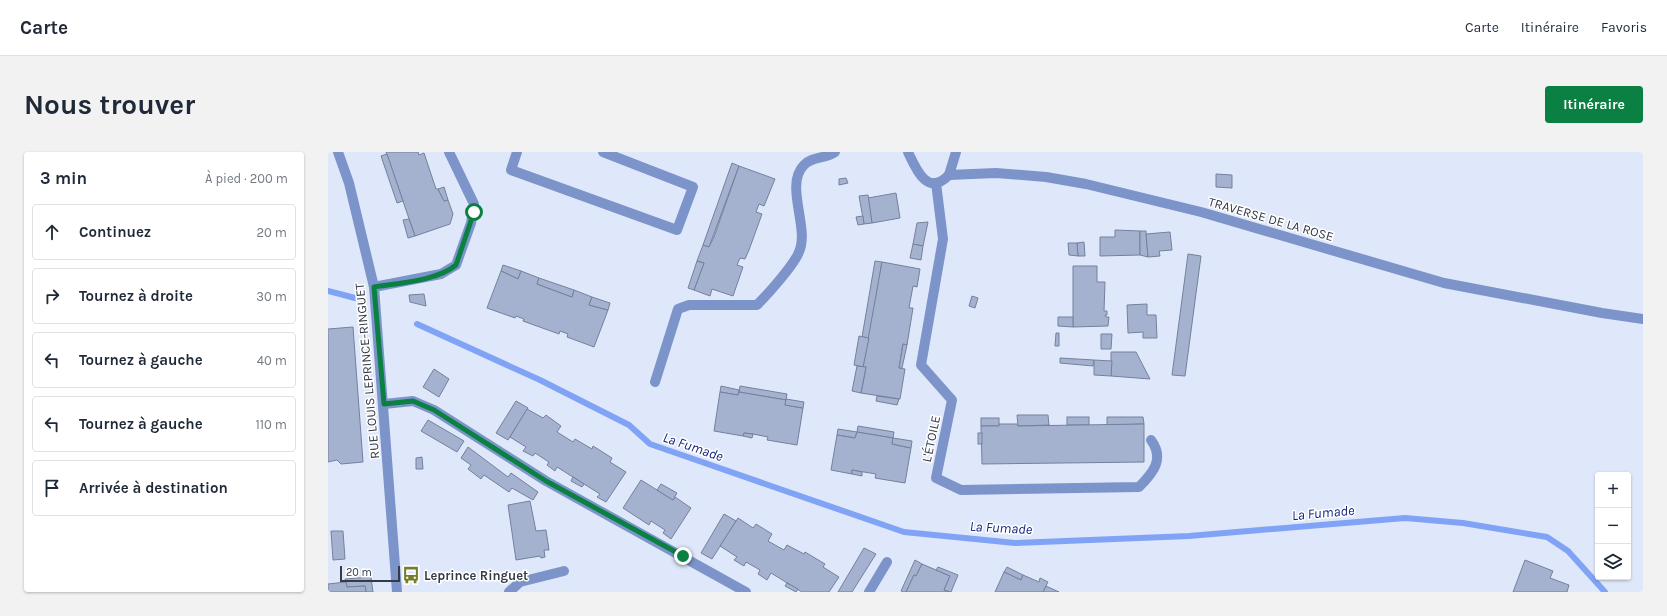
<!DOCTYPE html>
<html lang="fr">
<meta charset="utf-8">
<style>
:root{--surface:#fff;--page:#f2f2f3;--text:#1f2937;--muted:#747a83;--line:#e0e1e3;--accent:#0b8043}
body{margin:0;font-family:Karla,sans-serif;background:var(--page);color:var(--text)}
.controls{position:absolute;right:12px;bottom:12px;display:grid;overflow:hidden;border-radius:4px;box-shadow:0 1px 3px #0004}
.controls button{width:36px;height:36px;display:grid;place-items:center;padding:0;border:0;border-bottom:1px solid var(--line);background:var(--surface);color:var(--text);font:20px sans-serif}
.scale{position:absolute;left:12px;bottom:10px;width:60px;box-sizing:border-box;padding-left:4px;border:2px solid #343a46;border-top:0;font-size:11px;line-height:14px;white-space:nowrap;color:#343a46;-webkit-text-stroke:3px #fff;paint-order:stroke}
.stop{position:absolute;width:12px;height:12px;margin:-9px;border:3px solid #0b8043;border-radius:50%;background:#fff}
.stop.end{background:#0b8043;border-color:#fff;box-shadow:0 1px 4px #0008}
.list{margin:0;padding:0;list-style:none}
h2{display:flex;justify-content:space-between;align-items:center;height:52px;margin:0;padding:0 16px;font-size:17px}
h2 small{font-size:13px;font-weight:400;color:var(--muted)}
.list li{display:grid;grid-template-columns:26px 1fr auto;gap:12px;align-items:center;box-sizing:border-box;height:56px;margin:0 8px 8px;padding:0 8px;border:1px solid var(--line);border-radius:4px}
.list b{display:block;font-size:15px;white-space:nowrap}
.list em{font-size:13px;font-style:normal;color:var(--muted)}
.icon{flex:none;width:22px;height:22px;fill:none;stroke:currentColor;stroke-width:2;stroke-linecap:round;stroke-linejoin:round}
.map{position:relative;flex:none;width:1315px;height:440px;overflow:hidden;border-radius:4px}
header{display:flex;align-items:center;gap:24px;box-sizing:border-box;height:56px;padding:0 20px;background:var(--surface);border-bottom:1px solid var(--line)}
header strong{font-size:19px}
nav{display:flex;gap:22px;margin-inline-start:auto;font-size:14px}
.intro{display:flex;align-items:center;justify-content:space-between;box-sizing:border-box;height:96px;padding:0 24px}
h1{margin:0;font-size:28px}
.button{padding:10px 18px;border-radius:4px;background:var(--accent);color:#fff;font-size:14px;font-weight:700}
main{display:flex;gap:24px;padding:0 24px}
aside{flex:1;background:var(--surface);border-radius:4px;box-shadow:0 1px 3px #0004}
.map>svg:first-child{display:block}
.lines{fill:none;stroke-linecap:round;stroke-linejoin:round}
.stream{stroke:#81a3f6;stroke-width:6}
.building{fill:#a4b2d0;stroke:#74819d}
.minor{stroke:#7c94c9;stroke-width:10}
.route{stroke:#0b8043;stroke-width:5}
.labels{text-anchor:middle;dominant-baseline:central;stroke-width:3;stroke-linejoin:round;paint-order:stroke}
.street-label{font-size:13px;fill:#343a46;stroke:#fff}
.poi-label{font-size:13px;font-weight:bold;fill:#343a46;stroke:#fff;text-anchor:start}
.water-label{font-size:14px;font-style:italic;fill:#0b1f7c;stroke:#fff}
</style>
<header>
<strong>Carte</strong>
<nav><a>Carte</a><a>Itinéraire</a><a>Favoris</a></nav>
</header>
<div class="intro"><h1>Nous trouver</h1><a class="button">Itinéraire</a></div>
<main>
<aside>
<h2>3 min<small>À pied · 200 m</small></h2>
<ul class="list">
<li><svg class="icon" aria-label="ahead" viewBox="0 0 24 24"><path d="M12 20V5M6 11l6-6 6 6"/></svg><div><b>Continuez</b></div><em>20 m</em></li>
<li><svg class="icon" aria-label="right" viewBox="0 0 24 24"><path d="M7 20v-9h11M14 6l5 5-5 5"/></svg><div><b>Tournez à droite</b></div><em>30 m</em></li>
<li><svg class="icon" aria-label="left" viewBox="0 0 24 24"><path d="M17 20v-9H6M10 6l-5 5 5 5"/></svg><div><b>Tournez à gauche</b></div><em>40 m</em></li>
<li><svg class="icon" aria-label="left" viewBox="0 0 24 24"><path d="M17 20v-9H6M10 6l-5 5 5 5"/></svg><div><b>Tournez à gauche</b></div><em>110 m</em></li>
<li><svg class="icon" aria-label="arrive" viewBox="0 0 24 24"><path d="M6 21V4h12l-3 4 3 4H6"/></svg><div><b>Arrivée à destination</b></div></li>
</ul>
</aside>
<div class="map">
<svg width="1315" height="440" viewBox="0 0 1315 440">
<rect width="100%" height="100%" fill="#dfe8fa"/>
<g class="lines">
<g class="stream">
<polyline points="0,139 27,146"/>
<polyline points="89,172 212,228 301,273 322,292 576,380 687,391 861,384 1077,366 1135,371 1219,385 1240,399 1277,440"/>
</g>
</g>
<g class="building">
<polygon points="58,0 90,0 91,3 96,1 108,37 110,37 116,49 120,48 125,62 122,72 87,84"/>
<polygon points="59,2 75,49 69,51 53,4"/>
<polygon points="404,11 411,14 381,95 375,93"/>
<polygon points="411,14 447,27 436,54 431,52 428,60 434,62 421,98 417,107 412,106 409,113 415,115 405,144 384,137 382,144 366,138 376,111 369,109 375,93 381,95 386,85"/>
<polygon points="888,22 904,23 904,36 888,35"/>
<polygon points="518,26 520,31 511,33 511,27"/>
<polygon points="116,35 120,48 116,49 110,37"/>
<polygon points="568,41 572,66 544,71 540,46"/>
<polygon points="540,43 544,71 536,72 531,44"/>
<polygon points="535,64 536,72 530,73 528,65"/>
<polygon points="81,67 87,84 80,86 75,68"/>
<polygon points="600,70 595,94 585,92 589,71"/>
<polygon points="787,78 812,79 812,103 772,104 772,85 787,85"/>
<polygon points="812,79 818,79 820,105 812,103"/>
<polygon points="842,80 844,98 831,99 832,104 820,105 818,82"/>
<polygon points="756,90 757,104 750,104 749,91"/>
<polygon points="740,91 749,91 750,104 741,103"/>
<polygon points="585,92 595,94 593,108 582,106"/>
<polygon points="860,102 873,104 857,224 844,223"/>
<polygon points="369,109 376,111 366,138 360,136"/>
<polygon points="547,109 554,110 541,186 534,185"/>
<polygon points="554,110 592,117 589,135 585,134 581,156 585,156 579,193 575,192 571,216 577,217 572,247 533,241 538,215 535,215"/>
<polygon points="175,113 193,119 190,127 173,119"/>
<polygon points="745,114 769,114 769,130 777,130 776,159 779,159 779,163 777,163 778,165 781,165 780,174 745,175"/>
<polygon points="173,119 190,127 193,119 211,126 209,132 244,145 246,138 264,145 261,153 280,158 266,195 239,185 240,182 232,179 231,182 195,169 196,167 188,164 187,166 159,156"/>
<polygon points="211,126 246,138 244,145 209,132"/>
<polygon points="96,142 98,154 82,150 81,143"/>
<polygon points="644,144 650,146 647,156 641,154"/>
<polygon points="264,145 282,151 280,158 261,153"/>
<polygon points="819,152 819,163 828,163 829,186 815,186 815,180 800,181 799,153"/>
<polygon points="730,165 745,165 745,175 730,174"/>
<polygon points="25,175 35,310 13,312 9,308 0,310 0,177"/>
<polygon points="728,181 731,181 731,194 727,194"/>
<polygon points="773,182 784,182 783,197 773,197"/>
<polygon points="531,184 541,186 535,215 526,213"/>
<polygon points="575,192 579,193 574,216 571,216"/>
<polygon points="783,200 808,200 822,227 783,224"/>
<polygon points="732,206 766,208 765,214 732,211"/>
<polygon points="766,208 784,209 783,224 766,223"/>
<polygon points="529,214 538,215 533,241 524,239"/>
<polygon points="106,217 121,227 111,245 95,235"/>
<polygon points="393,234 411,238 410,243 392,240"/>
<polygon points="412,234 459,242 458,248 411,240"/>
<polygon points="392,240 410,243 411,240 458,248 457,253 475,256 469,293 439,288 440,285 425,282 416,281 415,284 386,279"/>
<polygon points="549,244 571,247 569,253 548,249"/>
<polygon points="458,247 476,250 475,256 457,253"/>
<polygon points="188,249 200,256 180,288 168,281"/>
<polygon points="199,257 215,266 218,263 233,274 229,280 245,290 247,287 264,297 265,294 284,306 282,310 298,320 278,350 269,345 272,342 229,315 227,319 219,313 221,310 207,301 205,304 195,299 198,295 182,285"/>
<polygon points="689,263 720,263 721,273 690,274"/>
<rect x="739" y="265" width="22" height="8"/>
<polygon points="779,265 815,265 816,272 779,273"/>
<rect x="653" y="266" width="18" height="8"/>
<polygon points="100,268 136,289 129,300 93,279"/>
<polygon points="671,272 689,272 690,274 816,272 816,310 654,312 653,274 671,274"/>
<polygon points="530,274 566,280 565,286 529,280"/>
<polygon points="510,277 529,280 527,286 509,283"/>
<polygon points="529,280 565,286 564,292 583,296 577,331 547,326 548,322 524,318 524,322 503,318 509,283 527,286"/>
<polygon points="416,281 425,282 424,286 415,284"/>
<rect x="650" y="281" width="4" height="11"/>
<polygon points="565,286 584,289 583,296 564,292"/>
<polygon points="140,295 180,325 183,321 210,340 205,348 184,336 181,340 156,323 153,327 140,317 143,313 133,306"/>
<polygon points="94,305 95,317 88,317 88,306"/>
<polygon points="524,318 534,320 534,324 524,322"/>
<polygon points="245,325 256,332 254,335 243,329"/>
<polygon points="313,328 345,348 347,345 363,356 343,387 335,381 337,378 323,369 321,373 295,356"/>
<polygon points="333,332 349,341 345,348 329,338"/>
<polygon points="202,349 208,379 218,378 221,398 216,398 217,405 213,406 212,404 188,408 180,353"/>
<polygon points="396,362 408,369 384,407 373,401"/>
<polygon points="410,366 425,376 428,372 444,382 440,389 456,398 459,393 476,402 477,400 497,412 495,415 511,425 501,440 474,440 443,421 439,428 430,422 432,418 418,410 416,414 406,408 409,405 392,394"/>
<polygon points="3,379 15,379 17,407 5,408"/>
<polygon points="536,396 548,402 524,440 510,440"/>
<polygon points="587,408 594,412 588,424 586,423 578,440 575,440 573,439"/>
<polygon points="1197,408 1225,419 1222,426 1241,433 1239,440 1185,440"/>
<polygon points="594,412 622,424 616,438 621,440 578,440 586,423 588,424"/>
<polygon points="610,415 630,423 623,440 616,438 622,424 608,418"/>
<polygon points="679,415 695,423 693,428 676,420"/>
<polygon points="676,420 693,428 695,423 711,430 712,426 720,430 715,440 667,440"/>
<polygon points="43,425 45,440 38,440 37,434 19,435 17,427"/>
<polygon points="18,430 19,435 37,434 38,440 0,440 0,432"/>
<polygon points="459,431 470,437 468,440 457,434"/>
<polygon points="718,434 731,440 715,440"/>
</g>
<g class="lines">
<g class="minor">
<polyline points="10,0 21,31 46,135 69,440"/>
<polyline points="189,0 183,18 349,78 365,35 275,0"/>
<path d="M 580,0 C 588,17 599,45 621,23 L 668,21 L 718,25 L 758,32 L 873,60 L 1116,131 L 1274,161 L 1315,167"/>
<polyline points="621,23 628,0"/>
<path d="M 608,31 L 615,87 L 593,213 L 624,248 L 608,326 L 633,338 L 811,335 C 825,321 837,307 823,288"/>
<polyline points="46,135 113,122 128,113 143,71 146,52 121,0"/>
<path d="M 327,230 L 350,157 L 361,153 L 429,153 C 439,143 466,113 471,100 C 482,76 456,33 476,13 C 484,4 498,7 507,0"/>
<polyline points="56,252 85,249 106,258 218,329 418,440"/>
<polyline points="181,440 192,430 236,419"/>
<polyline points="541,440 559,410"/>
</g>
</g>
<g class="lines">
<path class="route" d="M 146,60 L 128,113 C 109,129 70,131 46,135 L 56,252 L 85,249 L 106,258 L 218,329 L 355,404"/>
</g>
<defs>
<g id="bus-bare" transform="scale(1.38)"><path d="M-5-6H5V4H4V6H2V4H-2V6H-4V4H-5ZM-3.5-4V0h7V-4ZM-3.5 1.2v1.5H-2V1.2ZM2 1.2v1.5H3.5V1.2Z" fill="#757f2b" stroke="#fff" stroke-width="2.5" paint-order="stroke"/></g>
</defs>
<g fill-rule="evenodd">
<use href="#bus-bare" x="83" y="423"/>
</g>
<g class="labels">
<g class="street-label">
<text transform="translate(943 67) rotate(16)">TRAVERSE DE LA ROSE</text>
<text transform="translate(39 219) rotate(-95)">RUE LOUIS LEPRINCE-RINGUET</text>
<text transform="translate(603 287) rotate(-78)">L'ÉTOILE</text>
</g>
<g class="poi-label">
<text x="96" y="423">Leprince Ringuet</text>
</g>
<g class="water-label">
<text transform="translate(365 295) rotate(19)">La Fumade</text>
<text transform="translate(995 361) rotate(-5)">La Fumade</text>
<text transform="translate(673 376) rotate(3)">La Fumade</text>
</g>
</g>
</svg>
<div class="controls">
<button>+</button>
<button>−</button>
<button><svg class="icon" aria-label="layers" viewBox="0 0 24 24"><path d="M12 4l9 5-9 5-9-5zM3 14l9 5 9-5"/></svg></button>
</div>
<div class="scale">20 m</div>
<div class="stop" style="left:146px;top:60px"></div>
<div class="stop end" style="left:355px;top:404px"></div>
</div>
</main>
